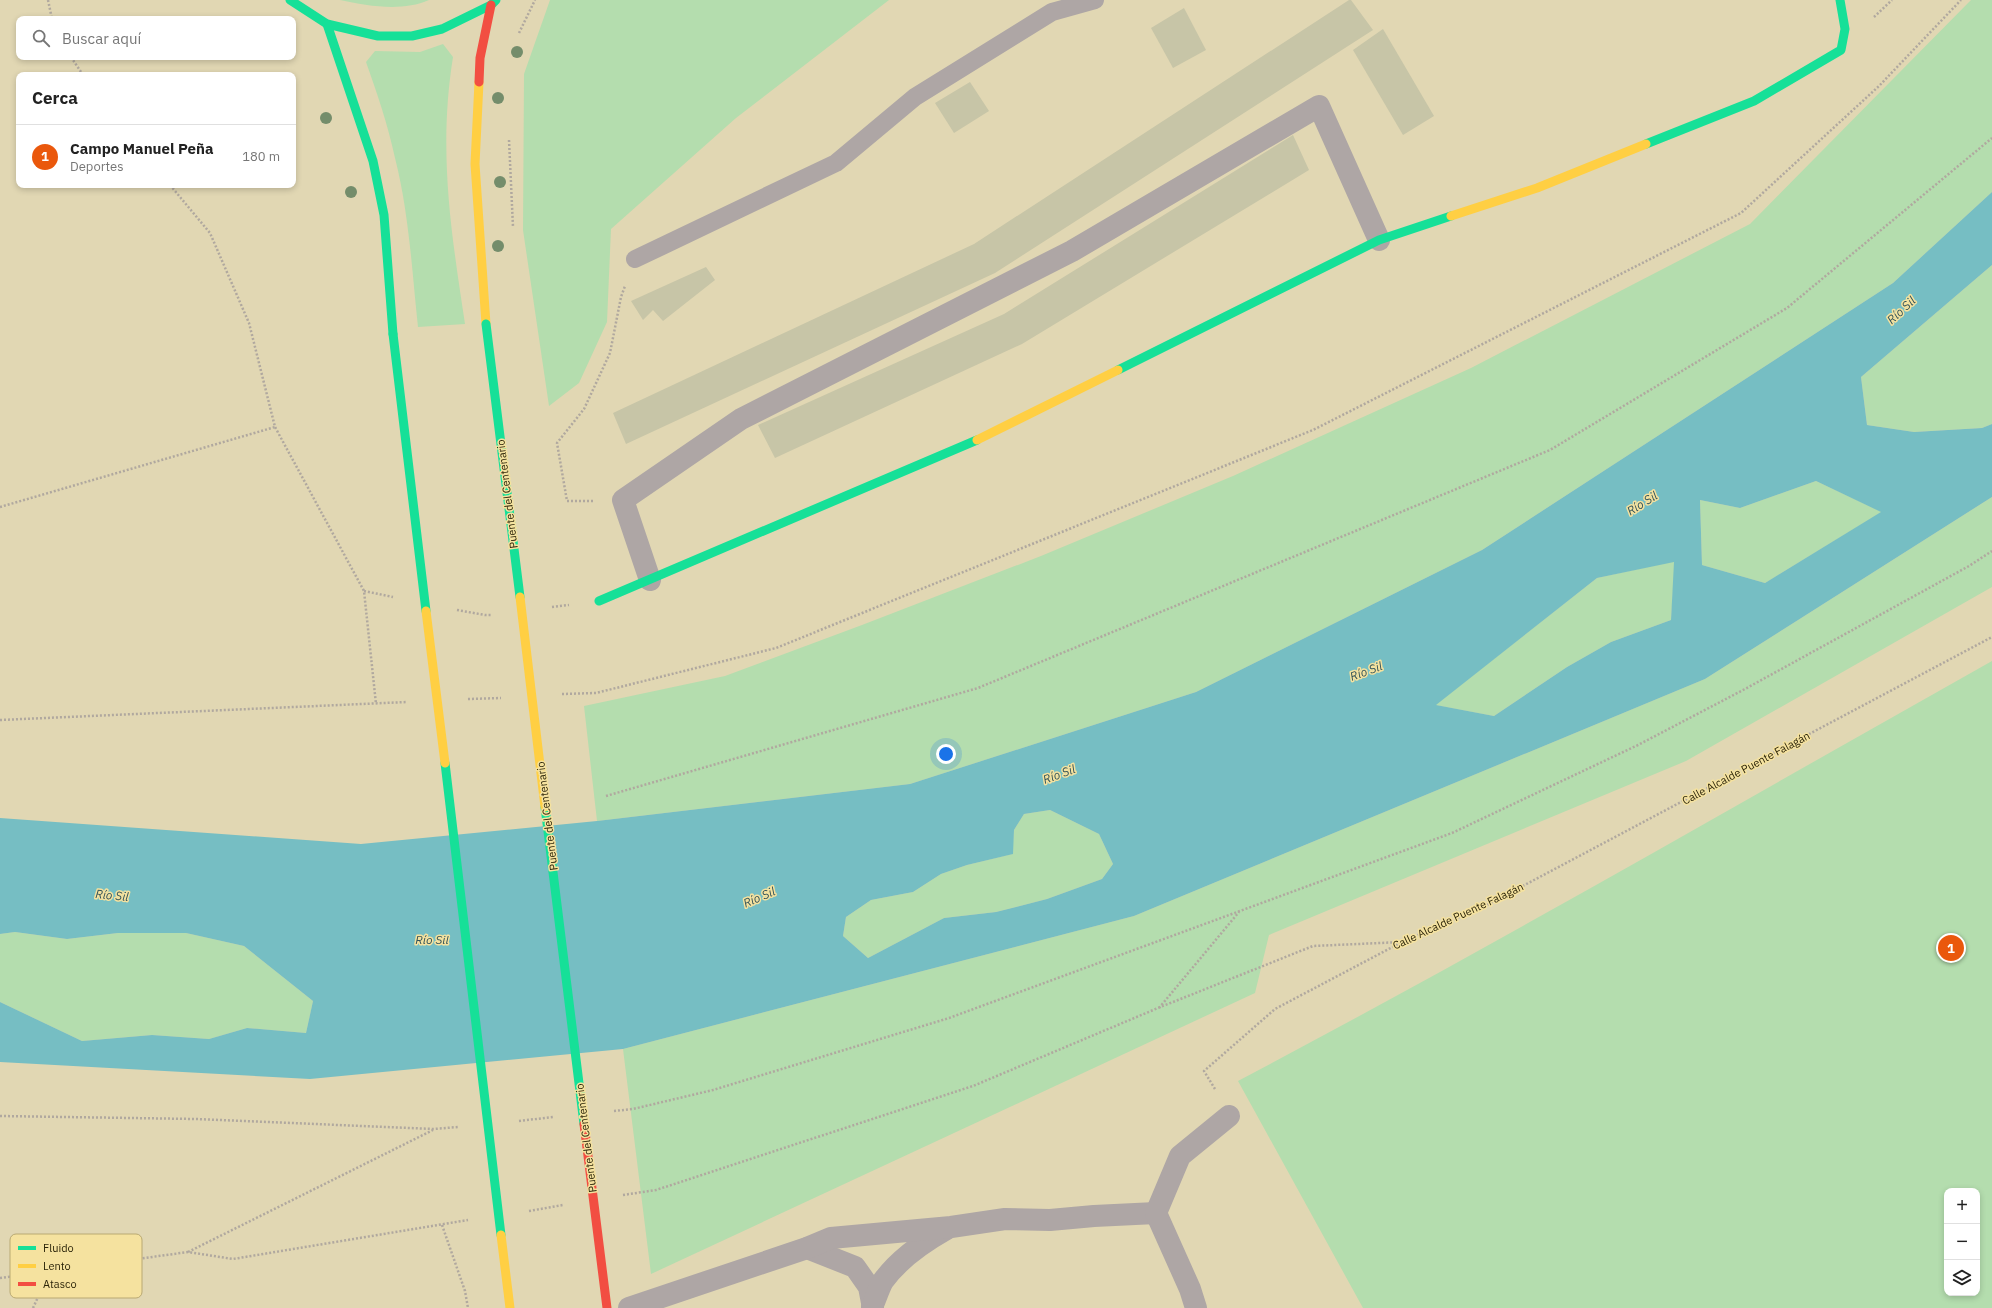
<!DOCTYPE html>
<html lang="es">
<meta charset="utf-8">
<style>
:root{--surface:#fff;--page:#f2f2f2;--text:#222;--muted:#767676;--line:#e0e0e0;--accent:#ea580c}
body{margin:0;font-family:"IBM Plex Sans",sans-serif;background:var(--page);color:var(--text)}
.controls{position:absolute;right:12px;bottom:12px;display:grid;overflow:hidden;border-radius:8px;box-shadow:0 2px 6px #0003}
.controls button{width:36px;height:36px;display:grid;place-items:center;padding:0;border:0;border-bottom:1px solid var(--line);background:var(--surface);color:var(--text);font:20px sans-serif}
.you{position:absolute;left:946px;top:754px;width:14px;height:14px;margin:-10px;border:3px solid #fff;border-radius:50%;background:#1a73e8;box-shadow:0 0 0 6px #1a73e833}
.badge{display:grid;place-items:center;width:26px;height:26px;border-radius:50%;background:var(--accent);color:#fff;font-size:13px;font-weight:700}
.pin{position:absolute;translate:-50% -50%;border:2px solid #fff;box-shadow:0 1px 4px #0006}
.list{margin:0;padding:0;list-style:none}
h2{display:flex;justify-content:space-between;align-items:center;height:52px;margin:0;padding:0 16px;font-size:17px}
h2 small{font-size:13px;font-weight:400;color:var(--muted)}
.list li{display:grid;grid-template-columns:26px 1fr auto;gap:12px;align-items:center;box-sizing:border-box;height:64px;padding:0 16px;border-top:1px solid var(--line)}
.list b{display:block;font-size:15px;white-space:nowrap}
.list p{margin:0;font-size:13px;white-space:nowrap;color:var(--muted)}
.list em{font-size:13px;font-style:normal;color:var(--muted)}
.icon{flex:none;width:22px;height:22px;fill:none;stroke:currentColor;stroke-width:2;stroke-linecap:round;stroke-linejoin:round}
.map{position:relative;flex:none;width:1992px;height:1308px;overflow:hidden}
.search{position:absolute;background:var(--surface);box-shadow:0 2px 6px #0003;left:16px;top:16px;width:280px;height:44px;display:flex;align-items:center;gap:10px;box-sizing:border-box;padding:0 14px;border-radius:8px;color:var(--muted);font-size:15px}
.panel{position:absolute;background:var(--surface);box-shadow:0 2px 6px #0003;left:16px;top:72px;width:280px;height:116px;border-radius:8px}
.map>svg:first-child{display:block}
.green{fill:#b4ddae;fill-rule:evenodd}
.water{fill:#76bec3;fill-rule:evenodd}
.building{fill:#c7c5a7}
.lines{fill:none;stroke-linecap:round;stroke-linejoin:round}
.path{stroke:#b0a89f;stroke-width:2.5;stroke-dasharray:2 2;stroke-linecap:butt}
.lane{stroke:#aea6a5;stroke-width:18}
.street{stroke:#aea6a5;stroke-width:22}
.fast{stroke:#16e098;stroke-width:9}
.slow{stroke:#ffcf43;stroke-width:9}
.jam{stroke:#f24e42;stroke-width:9}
.fast-bridge{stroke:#16e098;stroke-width:9}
.slow-bridge{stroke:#ffcf43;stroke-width:9}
.jam-bridge{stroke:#f24e42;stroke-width:9}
.tree{fill:#748d6b}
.labels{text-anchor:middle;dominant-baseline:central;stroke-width:3;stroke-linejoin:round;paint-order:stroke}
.street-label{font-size:11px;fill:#2c2509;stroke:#f5e29f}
.water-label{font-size:12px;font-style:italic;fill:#315259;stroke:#f5e29f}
.key{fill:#f5e29f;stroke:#b9a972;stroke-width:1}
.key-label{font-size:11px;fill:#2c2509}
</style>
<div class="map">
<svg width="1992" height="1308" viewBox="0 0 1992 1308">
<rect width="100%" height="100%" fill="#e1d7b3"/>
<g class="green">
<path d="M 340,0 L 429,0 C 402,12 368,6 340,0 Z"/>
<polygon points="550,0 889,0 736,118 611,229 607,322 579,383 549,406 523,230 524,74"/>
<polygon points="1971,0 1992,0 1992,192 1893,283 1482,550 1196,692 910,784 597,821 584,706 725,676 862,625 1041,556 1233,476 1471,368 1750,224"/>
<path d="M 443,44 L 453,57 C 438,151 451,231 465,324 L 418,327 C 412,271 409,213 395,158 C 388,125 377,93 366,62 L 375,51 L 420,52 Z"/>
<polygon points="1992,265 1992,424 1982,428 1914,432 1867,425 1861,377"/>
<polygon points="1816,481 1882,512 1765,583 1702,565 1700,500 1740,508"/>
<polygon points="1992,497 1992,587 1686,761 1269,935 1255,993 651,1274 623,1049 1134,916 1705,679"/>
<polygon points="1675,561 1671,620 1611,642 1567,667 1494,716 1435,705 1597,578"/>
<path d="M 1992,661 L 1992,1308 L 1363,1308 L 1238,1081 C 1492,947 1741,802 1992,661 ZM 1947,1191 L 1977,1191 L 1977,1293 L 1947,1293 Z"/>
<polygon points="1050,810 1099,834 1113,864 1102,879 1047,899 996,912 944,918 868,958 843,936 846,917 871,900 913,892 941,874 967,865 1012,854 1014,830 1024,814"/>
<polygon points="15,932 67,939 118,933 186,933 244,946 313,1001 306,1033 247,1028 209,1039 152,1035 82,1041 0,1002 0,934"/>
</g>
<path class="water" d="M 1992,192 L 1992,265 L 1861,377 L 1867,425 L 1914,432 L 1982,428 L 1992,424 L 1992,497 L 1705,679 L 1134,916 L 623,1049 L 310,1079 L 0,1062 L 0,1002 L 82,1041 L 152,1035 L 209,1039 L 247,1028 L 306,1033 L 313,1001 L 244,946 L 186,933 L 118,933 L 67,939 L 15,932 L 0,934 L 0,818 L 361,844 L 597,821 L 910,784 L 1196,692 L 1482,550 L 1893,283 ZM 1816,481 L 1881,512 L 1765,583 L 1702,565 L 1700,500 L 1740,508 ZM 1674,562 L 1671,620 L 1611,642 L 1567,667 L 1494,716 L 1436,705 L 1597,578 ZM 1050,810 L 1099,834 L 1113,864 L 1102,879 L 1047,899 L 996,912 L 944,918 L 868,958 L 843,936 L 846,917 L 871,900 L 913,892 L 941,874 L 967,865 L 1013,854 L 1014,830 L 1024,814 Z"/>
<g class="building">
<polygon points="1349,0 1351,0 1373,30 995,273 626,444 613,413 974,244"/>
<polygon points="1184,8 1206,50 1173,68 1151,28"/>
<polygon points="1383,29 1434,116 1403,135 1353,50"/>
<polygon points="970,82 989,111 954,133 935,103"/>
<polygon points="1293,135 1309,170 1022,344 775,458 758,425 1004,314"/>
<polygon points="706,267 715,280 663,321 653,310 643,320 631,301"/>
</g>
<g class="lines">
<g class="path">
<polyline points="48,0 52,19"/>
<polyline points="1874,17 1892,0"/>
<polyline points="519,33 535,0"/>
<polyline points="71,57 83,75"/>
<polyline points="509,140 513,227"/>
<polyline points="170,185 210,233 249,323 275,427 364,591 376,704"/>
<polyline points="593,501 567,501 557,443 584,409 610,353 621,297 625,286"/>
<polyline points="0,507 275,427"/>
<polyline points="364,591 393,597"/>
<polyline points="552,607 569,605"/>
<polyline points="457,610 485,615 491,615"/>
<polyline points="562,694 596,693 776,648 1313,430 1741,213 1879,86 1961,0"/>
<polyline points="468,699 501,698"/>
<polyline points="0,720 407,702"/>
<polyline points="606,796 978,688 1550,450 1787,308 1992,138"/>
<polyline points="1159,1008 1239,912"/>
<polyline points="1215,1089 1204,1071 1275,1009 1402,942 1485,906 1992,637"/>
<polyline points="614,1111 633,1109 713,1090 949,1018 1452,833 1638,745 1745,689 1969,566 1992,551"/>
<polyline points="0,1116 196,1119 434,1129 458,1127"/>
<polyline points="519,1121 553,1117"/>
<polyline points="623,1195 656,1190 973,1086 1158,1008 1313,946 1402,942"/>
<polyline points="529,1211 563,1205"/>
<polyline points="442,1225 465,1291 468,1308"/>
<polyline points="188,1252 433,1130"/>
<polyline points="0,1278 188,1252 233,1259 468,1220"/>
<polyline points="33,1308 50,1271"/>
</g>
<polyline class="lane" points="635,259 836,163 915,97 1052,12 1095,0"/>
<g class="street">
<polyline points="650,580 623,500 741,419 1072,251 1319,106 1379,240"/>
<polyline points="807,1248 855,1267 869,1287 873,1308"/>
<path d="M 872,1307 C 876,1298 879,1288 883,1281 C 899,1259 922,1243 945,1230"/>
<polyline points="629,1308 807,1248 831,1238 951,1227 1005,1219 1050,1220 1094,1216 1156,1213"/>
<polyline points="1196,1308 1190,1289 1156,1213 1180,1156 1229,1116"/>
</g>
<g class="fast">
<polyline points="290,0 327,24 378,36 412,36 442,29 491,5 496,0"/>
<polyline points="327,24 373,161 384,215 393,334"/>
<polyline points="1646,144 1754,101 1841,50 1845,29 1840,0"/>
<polyline points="1118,370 1379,240 1451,216"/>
<polyline points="599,601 977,440"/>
</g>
<g class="slow">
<polyline points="479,82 475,164 486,324"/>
<polyline points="1451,216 1537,188 1646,144"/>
<polyline points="977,440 1118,370"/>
</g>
<polyline class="jam" points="479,82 480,58 491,5"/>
<g class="fast-bridge">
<polyline points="486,324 520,597"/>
<polyline points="393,334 426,611"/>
<polyline points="445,763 501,1235"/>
<polyline points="545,807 584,1124"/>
</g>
<g class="slow-bridge">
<polyline points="520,597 545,807"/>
<polyline points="426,611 445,763"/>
<polyline points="501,1235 510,1308"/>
</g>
<polyline class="jam-bridge" points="584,1124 607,1308"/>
</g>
<g class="tree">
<circle cx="517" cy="52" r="6"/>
<circle cx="498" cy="98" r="6"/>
<circle cx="326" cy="118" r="6"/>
<circle cx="500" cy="182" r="6"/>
<circle cx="351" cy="192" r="6"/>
<circle cx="498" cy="246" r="6"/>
</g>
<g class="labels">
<g class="street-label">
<text transform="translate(507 494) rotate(-97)">Puente del Centenario</text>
<text transform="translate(1746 768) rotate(-28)">Calle Alcalde Puente Falagán</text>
<text transform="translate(547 816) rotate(-97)">Puente del Centenario</text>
<text transform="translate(1458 916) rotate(-25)">Calle Alcalde Puente Falagán</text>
<text transform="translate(586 1138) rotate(-97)">Puente del Centenario</text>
</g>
<g class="water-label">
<text transform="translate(1901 310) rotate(-43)">Río Sil</text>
<text transform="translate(1642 503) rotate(-32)">Río Sil</text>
<text transform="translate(1366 671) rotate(-20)">Río Sil</text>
<text transform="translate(1059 774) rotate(-20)">Río Sil</text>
<text transform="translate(112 895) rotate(5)">Río Sil</text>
<text transform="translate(759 897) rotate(-23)">Río Sil</text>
<text x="432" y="939">Río Sil</text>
</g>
</g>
<rect x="10" y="1234" width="132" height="64" rx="6" class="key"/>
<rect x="18" y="1246" width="18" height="4" fill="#16e098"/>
<rect x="18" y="1264" width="18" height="4" fill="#ffcf43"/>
<rect x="18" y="1282" width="18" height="4" fill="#f24e42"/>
<g class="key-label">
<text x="43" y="1252">Fluido</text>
<text x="43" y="1270">Lento</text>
<text x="43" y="1288">Atasco</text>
</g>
</svg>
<div class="controls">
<button>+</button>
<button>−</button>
<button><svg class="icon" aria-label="layers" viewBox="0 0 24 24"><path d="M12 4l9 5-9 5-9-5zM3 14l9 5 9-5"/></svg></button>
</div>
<div class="you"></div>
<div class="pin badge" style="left:1951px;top:948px">1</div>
<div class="search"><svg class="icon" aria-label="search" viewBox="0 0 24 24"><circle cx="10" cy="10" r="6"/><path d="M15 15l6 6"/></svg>Buscar aquí</div>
<section class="panel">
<h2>Cerca<small></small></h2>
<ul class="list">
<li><span class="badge">1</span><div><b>Campo Manuel Peña</b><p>Deportes</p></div><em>180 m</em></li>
</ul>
</section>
</div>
